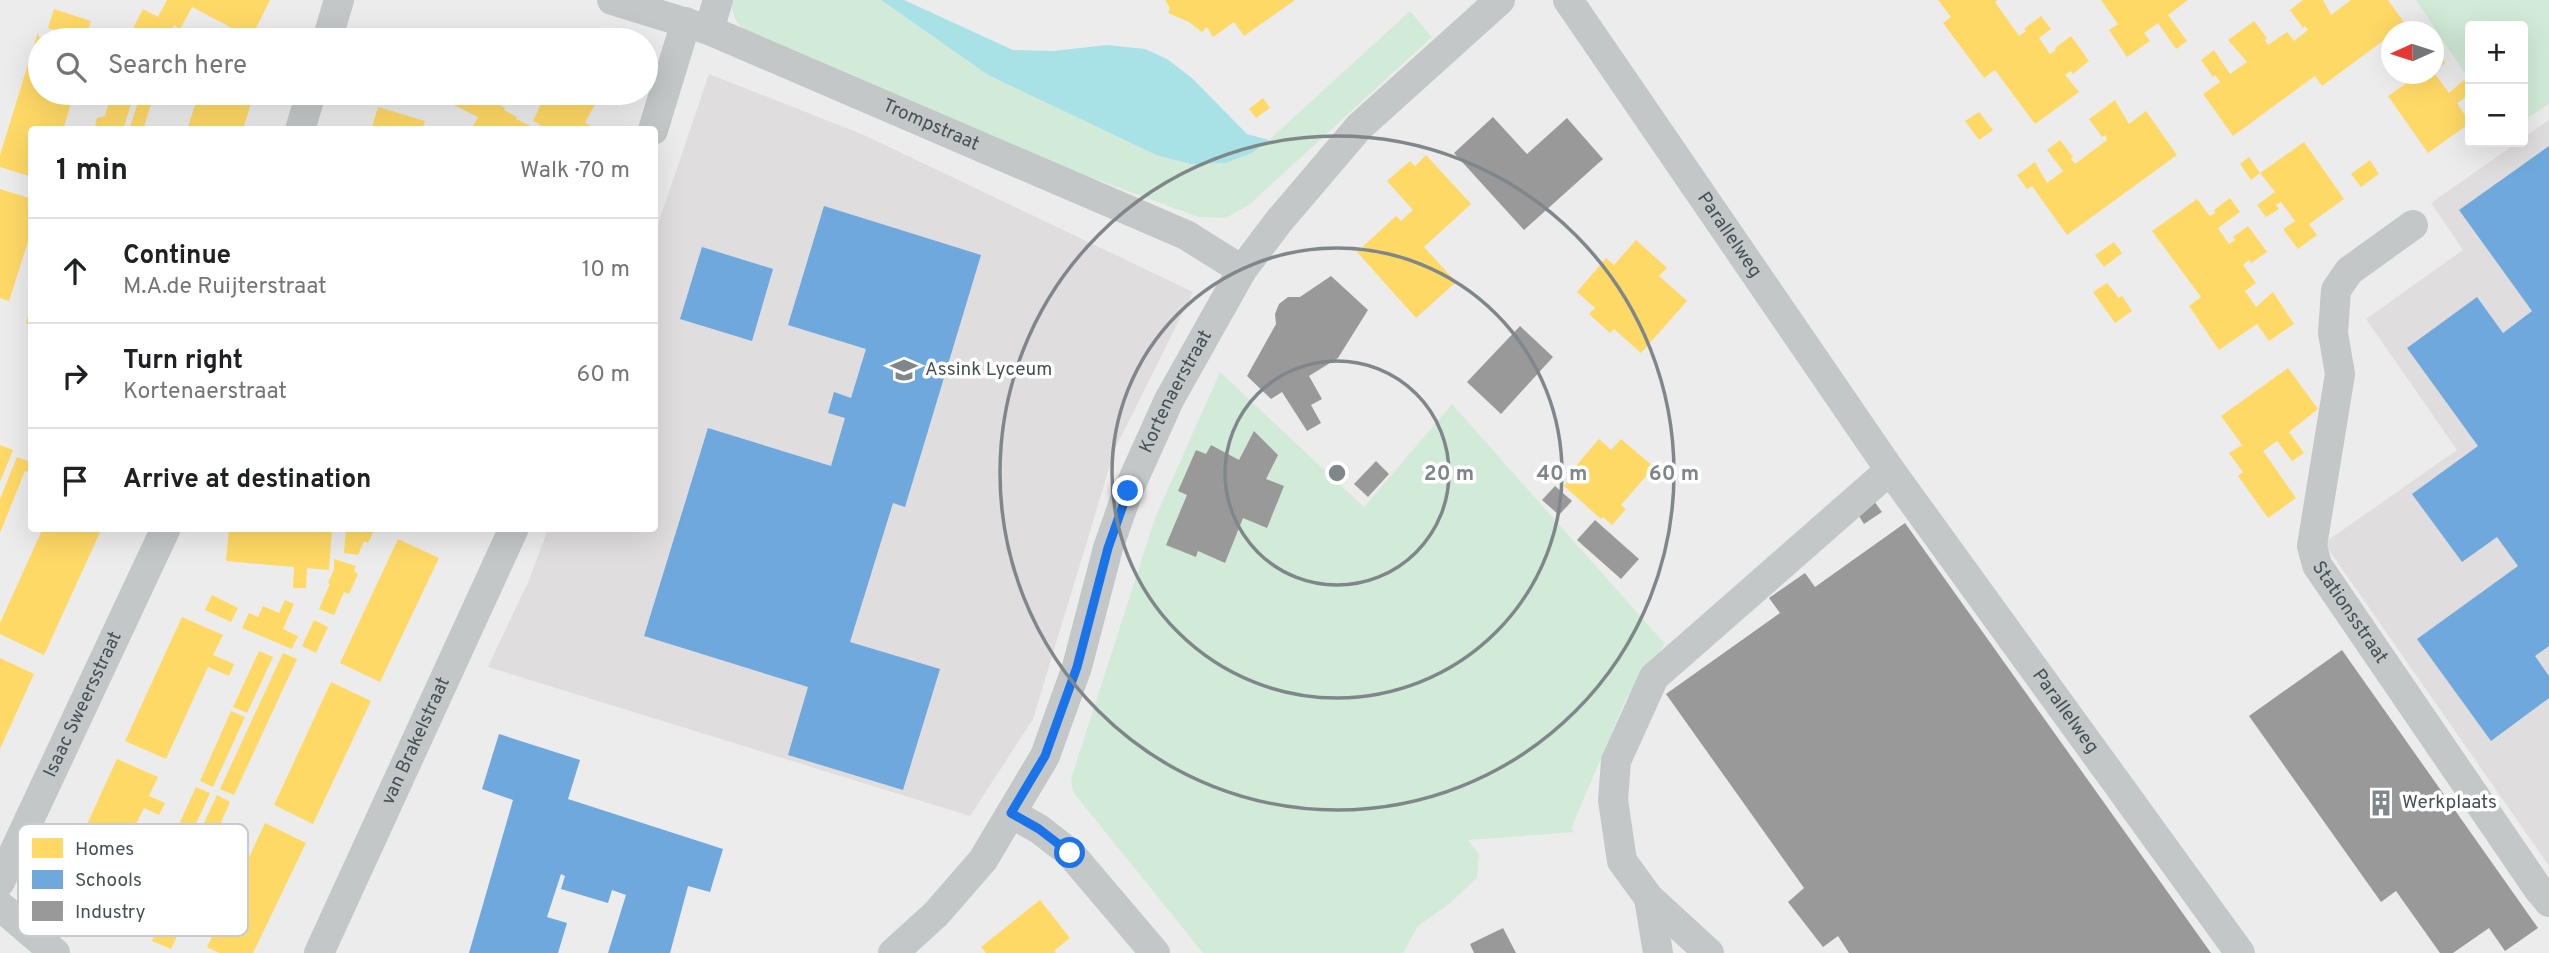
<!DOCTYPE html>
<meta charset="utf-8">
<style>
:root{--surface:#fff;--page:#f2f2f2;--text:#202124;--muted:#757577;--line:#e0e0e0}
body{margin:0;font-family:Overpass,sans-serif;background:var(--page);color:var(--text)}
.controls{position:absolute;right:21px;top:21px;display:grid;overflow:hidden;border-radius:7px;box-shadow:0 7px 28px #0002}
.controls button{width:63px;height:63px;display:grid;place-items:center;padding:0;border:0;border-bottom:2px solid var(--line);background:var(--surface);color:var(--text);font:35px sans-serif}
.compass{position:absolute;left:2381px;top:21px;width:63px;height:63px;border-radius:50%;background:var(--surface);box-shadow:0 7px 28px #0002;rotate:267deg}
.stop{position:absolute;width:21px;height:21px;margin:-16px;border:5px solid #1a73e8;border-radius:50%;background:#fff}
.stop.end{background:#1a73e8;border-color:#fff;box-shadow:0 2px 7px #0008}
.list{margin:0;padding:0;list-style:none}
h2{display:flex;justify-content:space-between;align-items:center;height:91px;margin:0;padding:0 28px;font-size:30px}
h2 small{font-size:23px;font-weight:400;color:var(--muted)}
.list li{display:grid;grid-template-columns:46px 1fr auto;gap:21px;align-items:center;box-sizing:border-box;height:105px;padding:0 28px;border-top:2px solid var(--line)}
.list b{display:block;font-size:26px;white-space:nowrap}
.list p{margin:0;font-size:23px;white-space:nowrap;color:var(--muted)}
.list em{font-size:23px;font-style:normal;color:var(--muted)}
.icon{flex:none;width:38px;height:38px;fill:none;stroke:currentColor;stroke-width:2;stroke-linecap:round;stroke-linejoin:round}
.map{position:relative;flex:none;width:2549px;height:953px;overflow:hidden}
.search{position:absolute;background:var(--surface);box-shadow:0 7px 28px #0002;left:28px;top:28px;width:630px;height:77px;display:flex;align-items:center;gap:18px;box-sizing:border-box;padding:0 24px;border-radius:38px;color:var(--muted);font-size:26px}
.panel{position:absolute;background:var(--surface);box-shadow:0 7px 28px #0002;left:28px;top:126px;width:630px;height:406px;border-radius:7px}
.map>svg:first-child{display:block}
.education{fill:#dfddde}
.green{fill:#d2ebd8}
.water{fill:#a8e2e7}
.homes{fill:#ffd966}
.schools{fill:#6fa8dc}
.industry{fill:#999}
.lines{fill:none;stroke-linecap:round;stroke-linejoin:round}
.street{stroke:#c3c7c8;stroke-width:30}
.route{stroke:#1a73e8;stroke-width:9}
.ring{fill:none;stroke:#80878b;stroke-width:3.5}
.labels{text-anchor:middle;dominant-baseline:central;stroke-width:7;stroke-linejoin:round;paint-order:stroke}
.street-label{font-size:19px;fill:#455157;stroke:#fff}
.poi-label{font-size:19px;fill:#455157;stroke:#fff;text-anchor:start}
.key{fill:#fff;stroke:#c7cbcd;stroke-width:2}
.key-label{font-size:19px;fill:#455157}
.centre{fill:#80878b;stroke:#fff;stroke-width:3.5}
.ring-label{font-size:21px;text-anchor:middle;font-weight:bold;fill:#80878b;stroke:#fff;stroke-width:7;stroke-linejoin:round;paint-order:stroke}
</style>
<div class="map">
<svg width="2549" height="953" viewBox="0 0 2549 953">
<rect width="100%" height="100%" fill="#edecec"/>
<g class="education">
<polygon points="709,74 864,135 1193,292 1115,449 1033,719 970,816 488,667 529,580 548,529 654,528 655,233"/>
<polygon points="2549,120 2549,866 2324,543 2457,450 2366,319 2463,250 2431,203 2518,142 2523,142 2523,138"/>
</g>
<g class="green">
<path d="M 731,0 L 881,0 L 988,75 L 1156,155 L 1252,153 L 1269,140 L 1410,11 L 1432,37 L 1249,205 L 1226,218 L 1198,217 L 1071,170 L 749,35 C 737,24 732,17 731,0 Z"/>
<polygon points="2416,0 2549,0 2549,104 2523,121 2523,26 2470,26 2470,81"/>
<polygon points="1220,372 1364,507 1452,404 1665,644 1626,699 1571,829 1575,832 1468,840 1479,854 1477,878 1449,904 1418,926 1403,953 1203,953 1073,792 1071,779 1155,518"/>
</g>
<polygon class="water" points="881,0 904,0 1013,50 1053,51 1107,45 1145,49 1167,59 1192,78 1247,134 1269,140 1252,153 1225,163 1191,164 1156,155 988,75"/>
<g class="homes">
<polygon points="167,0 270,0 251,38 192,7 180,29 174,25 166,40 127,40 143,9 158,17"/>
<polygon points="1165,0 1295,0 1244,36 1234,22 1213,37 1207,27 1202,32 1189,22 1168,13 1170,8"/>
<polygon points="1938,0 1998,0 1995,2 2019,36 2026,31 2024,29 2041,16 2051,29 2039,38 2050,54 2056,50 2055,48 2071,36 2089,61 2073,74 2071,71 2065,75 2079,92 2035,124 1995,70 1984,78 1943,23 1951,17"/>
<polygon points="2101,0 2188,0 2168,15 2187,41 2176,49 2158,23 2144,33 2150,41 2127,57 2109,30 2118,24"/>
<polygon points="2303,0 2323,0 2331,15 2351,0 2388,0 2406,25 2396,32 2391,32 2391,35 2322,86 2315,76 2233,136 2203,94 2220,82 2215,75 2213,77 2201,60 2214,50 2230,74 2247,62 2228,40 2254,21 2267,38 2265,40 2268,45 2287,32 2294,41 2308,30 2305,26 2303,28 2290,10"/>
<polygon points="54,9 91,21 85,40 48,28"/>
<polygon points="38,32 39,37 47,40 40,40 40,93 74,93 63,130 32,130 32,177 0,167 0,155"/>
<polygon points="437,32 454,40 433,40"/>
<polygon points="2434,47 2445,63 2434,71"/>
<polygon points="2420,74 2435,74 2449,93 2464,80 2470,89 2470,94 2457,103 2470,123 2428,153 2388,96"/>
<polygon points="141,93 167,93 165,98 154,95 143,130 129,130"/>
<polygon points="199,93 219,93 251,103 243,130 187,130"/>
<polygon points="430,93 489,93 487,98 505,108 504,110 517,117 516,119 533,127 531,130 471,130 478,117"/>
<polygon points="546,93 601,93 585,123 591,126 589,130 549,130 533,121"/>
<polygon points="111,95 132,101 123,130 110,130 95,125 97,118 105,116"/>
<polygon points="1263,98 1270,108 1256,118 1249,109"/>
<polygon points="2115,100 2129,124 2146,111 2177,155 2067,235 2032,186 2027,189 2017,175 2035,162 2047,183 2063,171 2047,150 2060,140 2073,157 2071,159 2075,164 2107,140 2105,135 2102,137 2089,119"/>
<polygon points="378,107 425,121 422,130 382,130 372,127"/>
<polygon points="1979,112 1993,130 1979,140 1965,121"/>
<polygon points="2304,142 2344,199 2309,224 2317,235 2298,249 2283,229 2295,221 2281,202 2276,205 2279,209 2266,217 2257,205 2275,192 2260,173 2251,180 2240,164 2249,157 2260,173"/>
<polygon points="1426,155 1471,204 1424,247 1456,282 1416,318 1357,252 1396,216 1401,221 1413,210 1387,181 1410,161 1415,166"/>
<polygon points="2370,160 2379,174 2361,187 2351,174"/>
<polygon points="0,189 32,199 32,229 9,301 0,298"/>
<polygon points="2230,198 2240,212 2218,228 2229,244 2235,240 2233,237 2248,226 2267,252 2251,263 2249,260 2243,265 2256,283 2245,291 2256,307 2273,292 2294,324 2269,341 2257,324 2219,350 2189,306 2201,297 2152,231 2197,199 2210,216 2215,213 2214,210"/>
<polygon points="1636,240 1667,268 1659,276 1687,301 1641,353 1614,329 1610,333 1589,314 1595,308 1577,292 1606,258 1614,265"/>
<polygon points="2114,242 2122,253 2104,267 2095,255"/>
<polygon points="2107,283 2119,298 2122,296 2132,311 2115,323 2093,292"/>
<polygon points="31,305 32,305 32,325 26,323"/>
<polygon points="2288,368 2318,409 2289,432 2304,453 2292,461 2277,441 2263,451 2296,498 2268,518 2238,476 2243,472 2229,453 2242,445 2221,416"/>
<polygon points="1599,439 1611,450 1621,439 1654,467 1621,505 1626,509 1612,525 1603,517 1601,519 1564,486 1578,470 1575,467"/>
<polygon points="0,445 13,450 0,482"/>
<polygon points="32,452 32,473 25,471 0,533 0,499 17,457 28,461"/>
<polygon points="43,528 102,528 44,655 0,634 0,623"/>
<polygon points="229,528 332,528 329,570 307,568 306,588 293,588 294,567 226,561"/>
<polygon points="346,528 375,528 368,543 364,541 358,555 344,553"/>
<polygon points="398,539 439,558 380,682 340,663"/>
<polygon points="334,559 356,566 354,571 358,574 349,594 344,592 334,615 319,609 330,584 328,583 334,569"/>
<polygon points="212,595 238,608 231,622 205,610"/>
<polygon points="285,600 294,604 283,629 298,636 292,649 242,628 249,613 258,617 263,606 279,613"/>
<polygon points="182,617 223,635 213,655 234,664 229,676 208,667 166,759 125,741"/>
<polygon points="314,620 328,627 316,653 302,646"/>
<polygon points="259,651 273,657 247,713 233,707"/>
<polygon points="283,653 297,659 234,795 220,789"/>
<polygon points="0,658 34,674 0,749"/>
<polygon points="331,682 371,701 313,824 274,805"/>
<polygon points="231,711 245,717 213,787 200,781"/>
<polygon points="117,759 158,777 149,796 165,803 159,815 144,808 135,826 149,832 142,846 129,839 100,902 60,883"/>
<polygon points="196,787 210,793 151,923 147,921 142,934 117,924 123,910 137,916"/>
<polygon points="217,795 230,802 209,850 221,855 212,875 200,869 171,931 178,934 171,949 152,941 159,925 157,924"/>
<polygon points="265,823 306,843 253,953 219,953 207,947"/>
<polygon points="1040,900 1070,938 1054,951 1056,953 986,953 981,947"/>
</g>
<g class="schools">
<polygon points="2549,146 2549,646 2535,656 2549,676 2549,698 2491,741 2417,639 2518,566 2497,537 2462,562 2412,494 2478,446 2407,348 2477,297 2503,333 2532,311 2459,210"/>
<polygon points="824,206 981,255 905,507 893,503 850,642 940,669 903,790 788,755 808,687 644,636 708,428 831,466 845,418 828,413 834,392 851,398 866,349 788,325"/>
<polygon points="702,247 773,269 752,341 680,319"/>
<polygon points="499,734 580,760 568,799 723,849 710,892 688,886 670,953 608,953 626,895 612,890 608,903 561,889 565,876 561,874 547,917 567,923 558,953 469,953 513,800 482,789"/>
</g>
<g class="industry">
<polygon points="1493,117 1527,154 1567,118 1603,159 1524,230 1454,153"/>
<polygon points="1331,276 1368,310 1338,358 1309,376 1322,399 1311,405 1321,423 1307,431 1282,392 1271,399 1247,376 1276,324 1275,314 1279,304 1288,297 1300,297"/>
<polygon points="1520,326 1553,357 1501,414 1467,382"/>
<polygon points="1254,431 1278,455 1266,479 1284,486 1267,528 1243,518 1225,563 1198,551 1196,557 1166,545 1187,495 1178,491 1196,450 1206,454 1211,445 1239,460"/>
<polygon points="1376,461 1389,474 1368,497 1354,484"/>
<polygon points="1555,486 1572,501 1559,515 1542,500"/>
<polygon points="1874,501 1882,512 1864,524 1857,513"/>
<polygon points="1595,520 1639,559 1621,579 1577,540"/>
<polygon points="1905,523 2211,953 1849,953 1838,936 1823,947 1788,902 1804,888 1666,694 1780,613 1769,598 1805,573 1815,587"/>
<polygon points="2342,650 2538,928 2505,951 2489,928 2453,953 2440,953 2396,891 2381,902 2249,716"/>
<polygon points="1503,928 1516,953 1474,953 1470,944"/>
</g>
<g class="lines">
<g class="street">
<path id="s1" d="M 612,0 L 709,30 L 1186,235 L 1242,270"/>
<path id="s2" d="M 1568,0 L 1890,470 L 2240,953"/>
<polyline points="709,30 718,0"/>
<polyline points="327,40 339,0"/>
<polyline points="300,130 311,93"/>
<polyline points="653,130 686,22"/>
<path id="s3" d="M 2413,225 L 2349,271 L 2336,290 L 2333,333 L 2340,374 L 2312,546 L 2317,565 L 2539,890 L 2549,902"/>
<polyline points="1011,813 1039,829 1070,853 1155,953"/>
<path id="s4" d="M 0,882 L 166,528"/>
<polyline points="1649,898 1658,953"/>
<polyline points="0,906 55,953"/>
<path id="s5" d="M 319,953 L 514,528"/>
<path id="s6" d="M 893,953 L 936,914 L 983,860 L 1045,756 L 1077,667 L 1108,548 L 1128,491 L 1169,400 L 1242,270 L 1279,221 L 1359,127 L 1500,0"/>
<polyline points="1709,953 1649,898 1622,861 1613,800 1616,761 1654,677 1890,470"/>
</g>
</g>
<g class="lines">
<polyline class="route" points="1070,853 1039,829 1011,813 1045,756 1077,667 1108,548 1128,491"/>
</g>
<g class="ring">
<circle cx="1337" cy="473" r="112"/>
<circle cx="1337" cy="473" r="225"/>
<circle cx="1337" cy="473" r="337"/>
</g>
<defs>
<g id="school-bare" transform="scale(2.1)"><path d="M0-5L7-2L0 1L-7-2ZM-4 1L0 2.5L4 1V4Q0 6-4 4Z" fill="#80878b" stroke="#fff" stroke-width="2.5" paint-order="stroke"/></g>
<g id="building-bare" transform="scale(2.1)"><path d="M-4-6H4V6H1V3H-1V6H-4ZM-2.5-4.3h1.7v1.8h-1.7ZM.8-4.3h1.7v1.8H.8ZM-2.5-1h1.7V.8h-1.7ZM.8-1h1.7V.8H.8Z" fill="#80878b" stroke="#fff" stroke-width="2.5" paint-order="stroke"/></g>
</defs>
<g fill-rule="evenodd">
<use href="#school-bare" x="904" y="370"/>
<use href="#building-bare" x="2381" y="803"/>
</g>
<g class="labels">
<g class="street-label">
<text stroke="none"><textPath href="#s1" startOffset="343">Trompstraat</textPath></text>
<text stroke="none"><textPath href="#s2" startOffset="285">Parallelweg</textPath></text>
<text stroke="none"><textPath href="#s6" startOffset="639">Kortenaerstraat</textPath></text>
<text stroke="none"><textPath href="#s3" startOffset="438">Stationsstraat</textPath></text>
<text stroke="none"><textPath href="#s4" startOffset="196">Isaac Sweersstraat</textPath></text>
<text stroke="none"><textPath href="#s2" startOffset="868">Parallelweg</textPath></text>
<text stroke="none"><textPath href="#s5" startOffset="233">van Brakelstraat</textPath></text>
</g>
<g class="poi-label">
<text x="925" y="370">Assink Lyceum</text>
<text x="2402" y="803">Werkplaats</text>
</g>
</g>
<rect x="18" y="824" width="230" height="112" rx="10" class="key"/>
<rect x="32" y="838" width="31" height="20" fill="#ffd966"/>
<rect x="32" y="870" width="31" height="19" fill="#6fa8dc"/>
<rect x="32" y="901" width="31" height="20" fill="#999"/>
<g class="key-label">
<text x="75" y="855">Homes</text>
<text x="75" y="886">Schools</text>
<text x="75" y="918">Industry</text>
</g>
<circle cx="1337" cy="473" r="10" class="centre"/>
<g class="ring-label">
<text x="1449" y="480">20 m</text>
<text x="1562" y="480">40 m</text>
<text x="1674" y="480">60 m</text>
</g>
</svg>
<div class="controls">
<button>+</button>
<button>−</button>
</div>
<svg class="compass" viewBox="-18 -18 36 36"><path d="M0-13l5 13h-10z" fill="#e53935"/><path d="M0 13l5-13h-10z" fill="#757577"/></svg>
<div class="stop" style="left:1070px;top:853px"></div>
<div class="stop end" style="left:1128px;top:491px"></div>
<div class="search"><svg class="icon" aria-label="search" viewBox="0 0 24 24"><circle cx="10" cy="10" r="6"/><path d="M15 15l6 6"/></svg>Search here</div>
<section class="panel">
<h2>1 min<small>Walk · 70 m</small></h2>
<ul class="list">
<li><svg class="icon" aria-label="ahead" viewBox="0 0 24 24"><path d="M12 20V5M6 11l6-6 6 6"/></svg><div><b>Continue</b><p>M.A.de Ruijterstraat</p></div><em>10 m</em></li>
<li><svg class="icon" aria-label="right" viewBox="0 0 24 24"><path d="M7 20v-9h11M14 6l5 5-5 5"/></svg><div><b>Turn right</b><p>Kortenaerstraat</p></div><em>60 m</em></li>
<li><svg class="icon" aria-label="arrive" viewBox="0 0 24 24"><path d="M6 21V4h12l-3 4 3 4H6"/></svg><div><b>Arrive at destination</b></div></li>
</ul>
</section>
</div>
